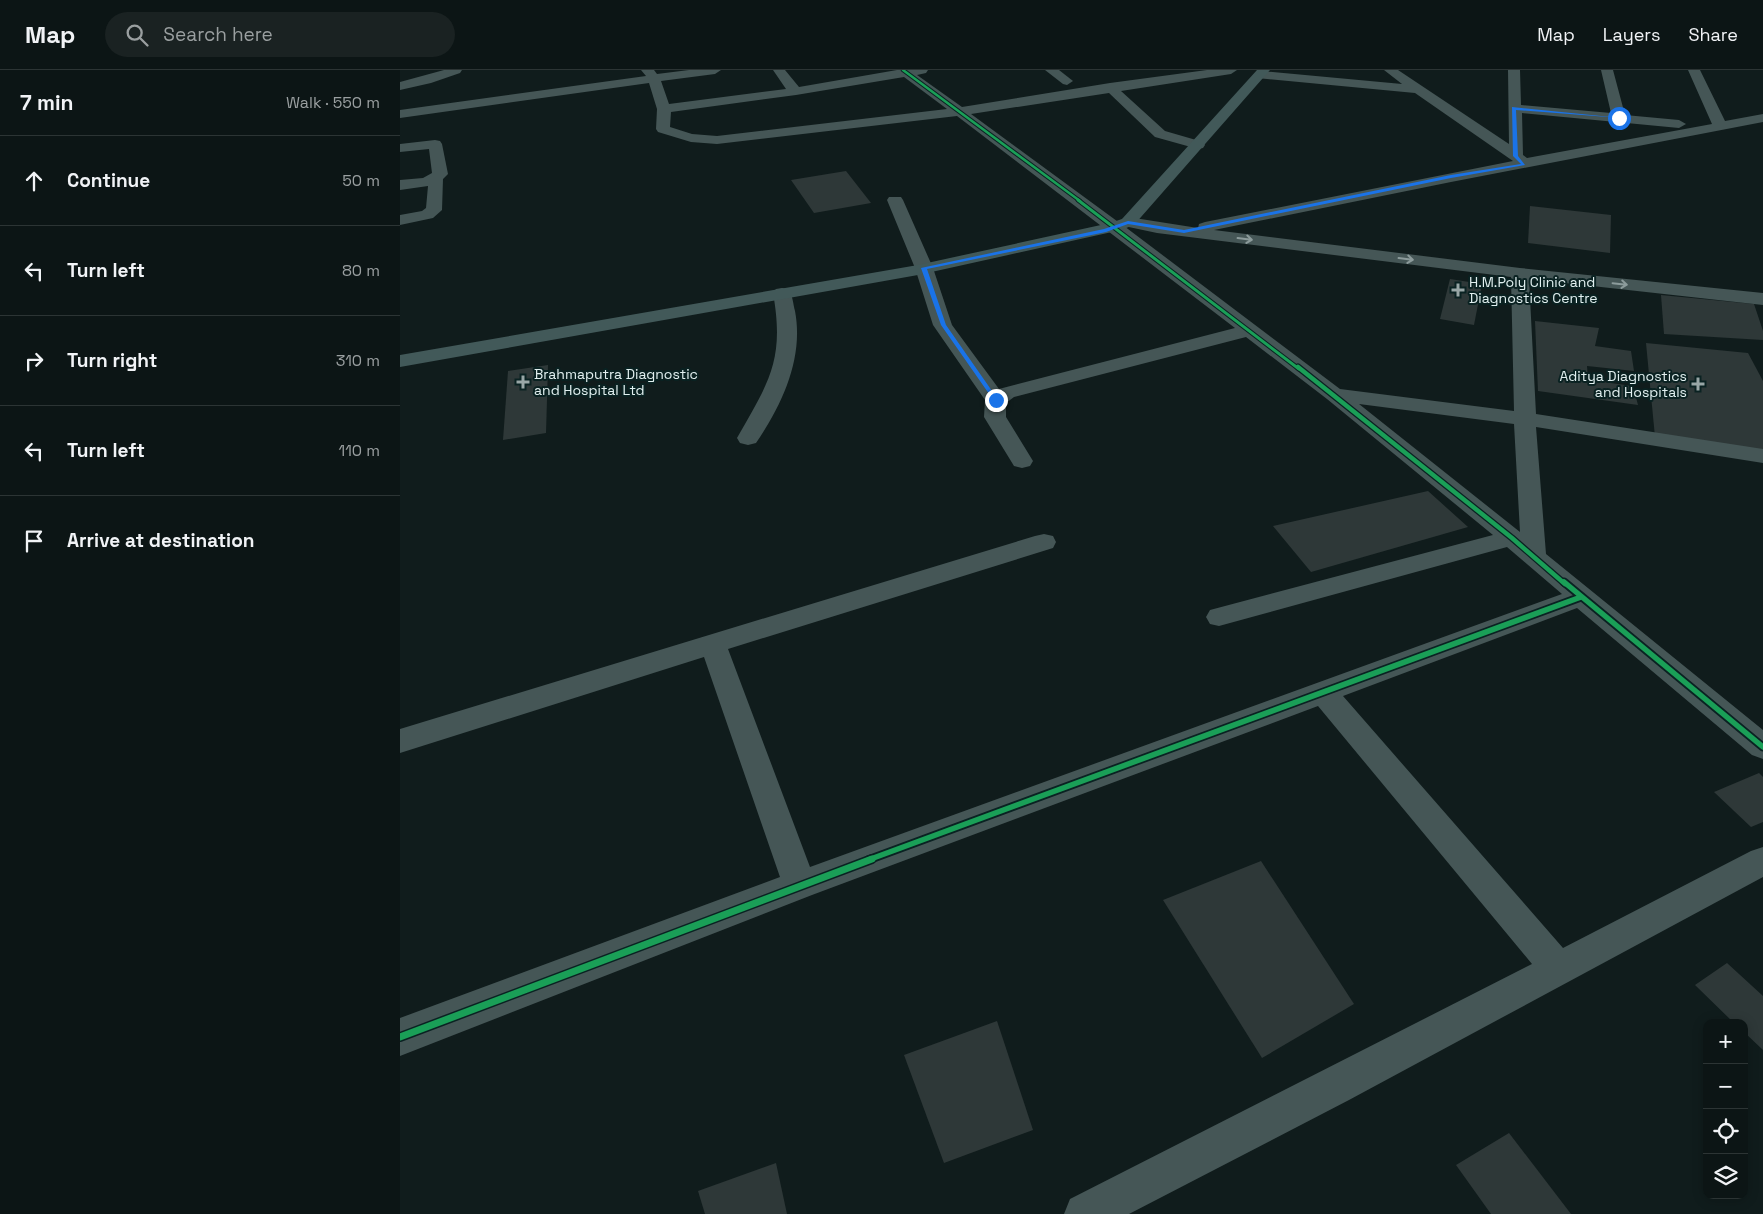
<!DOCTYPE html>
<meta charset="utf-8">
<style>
:root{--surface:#0c1515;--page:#1a2222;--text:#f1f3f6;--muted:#9a9fa0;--line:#2c3434}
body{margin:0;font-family:"Space Grotesk",sans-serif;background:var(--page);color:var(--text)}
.controls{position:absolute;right:15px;bottom:15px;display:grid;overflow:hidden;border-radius:10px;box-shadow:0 2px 12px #0003}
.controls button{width:45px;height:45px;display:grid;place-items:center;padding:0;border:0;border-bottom:1px solid var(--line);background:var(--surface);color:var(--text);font:25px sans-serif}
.stop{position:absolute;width:15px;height:15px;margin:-11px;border:4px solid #1a73e8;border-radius:50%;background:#fff}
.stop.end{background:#1a73e8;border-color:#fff;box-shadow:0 1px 5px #0008}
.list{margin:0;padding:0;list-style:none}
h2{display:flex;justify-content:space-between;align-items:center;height:65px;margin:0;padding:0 20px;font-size:21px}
h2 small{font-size:16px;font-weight:400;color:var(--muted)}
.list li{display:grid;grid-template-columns:32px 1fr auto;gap:15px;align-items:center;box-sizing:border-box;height:90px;padding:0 20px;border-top:1px solid var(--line)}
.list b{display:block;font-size:19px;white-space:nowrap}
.list em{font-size:16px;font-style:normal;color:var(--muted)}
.icon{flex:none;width:28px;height:28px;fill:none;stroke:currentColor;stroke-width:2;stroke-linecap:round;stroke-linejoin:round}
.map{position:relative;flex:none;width:1363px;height:1144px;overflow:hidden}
header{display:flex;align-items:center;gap:30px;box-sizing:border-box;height:70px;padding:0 25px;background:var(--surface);border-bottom:1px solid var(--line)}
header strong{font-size:24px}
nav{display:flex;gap:28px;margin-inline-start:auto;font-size:18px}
.search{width:350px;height:45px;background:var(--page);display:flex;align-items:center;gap:12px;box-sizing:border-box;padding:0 18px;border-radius:28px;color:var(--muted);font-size:19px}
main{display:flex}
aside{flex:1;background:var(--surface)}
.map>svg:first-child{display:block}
.building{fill:#2e3838}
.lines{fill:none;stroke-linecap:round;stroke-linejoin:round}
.street{fill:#455656;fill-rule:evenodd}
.secondary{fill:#425959;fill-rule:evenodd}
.cycleway-far4-casing{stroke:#0a2222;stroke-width:4.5}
.cycleway-far3-casing{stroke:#0a2222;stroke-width:5}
.cycleway-far2-casing{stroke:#0a2222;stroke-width:7}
.cycleway-far1-casing{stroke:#0a2222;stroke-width:9}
.cycleway-casing{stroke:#0a2222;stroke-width:10}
.cycleway-far4{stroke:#1a9f57;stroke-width:2.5}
.cycleway-far3{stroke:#1a9f57;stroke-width:3}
.cycleway-far2{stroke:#1a9f57;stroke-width:4.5}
.cycleway-far1{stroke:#1a9f57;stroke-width:5.5}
.cycleway{stroke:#1a9f57;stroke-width:7}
.oneway{stroke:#8c9b9b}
.route{fill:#1a73e8}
.poi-dot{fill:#98a6a6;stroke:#0a2222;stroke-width:2}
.labels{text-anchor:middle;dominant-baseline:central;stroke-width:4;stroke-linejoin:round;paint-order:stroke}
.far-poi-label{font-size:14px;fill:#e2f0f0;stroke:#0a2222;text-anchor:start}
</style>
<header>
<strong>Map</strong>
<div class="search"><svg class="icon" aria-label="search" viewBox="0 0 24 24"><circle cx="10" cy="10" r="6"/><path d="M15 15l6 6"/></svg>Search here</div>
<nav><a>Map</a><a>Layers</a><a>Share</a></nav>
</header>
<main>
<aside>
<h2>7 min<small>Walk · 550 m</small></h2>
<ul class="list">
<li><svg class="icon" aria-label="ahead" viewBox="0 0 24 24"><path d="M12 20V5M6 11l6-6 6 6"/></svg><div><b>Continue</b></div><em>50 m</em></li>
<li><svg class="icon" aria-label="left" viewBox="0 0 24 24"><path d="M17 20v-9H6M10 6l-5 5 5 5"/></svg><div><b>Turn left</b></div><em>80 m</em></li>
<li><svg class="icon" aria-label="right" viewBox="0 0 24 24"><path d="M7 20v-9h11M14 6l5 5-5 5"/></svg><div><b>Turn right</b></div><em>310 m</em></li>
<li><svg class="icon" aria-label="left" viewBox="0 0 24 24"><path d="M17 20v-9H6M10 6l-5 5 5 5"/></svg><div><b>Turn left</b></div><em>110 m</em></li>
<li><svg class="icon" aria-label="arrive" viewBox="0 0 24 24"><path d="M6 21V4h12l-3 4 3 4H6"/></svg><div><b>Arrive at destination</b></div></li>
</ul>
</aside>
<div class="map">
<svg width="1363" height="1144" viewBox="0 0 1363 1144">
<rect width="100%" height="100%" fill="#101c1c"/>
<g class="building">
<polygon points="446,101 471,133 414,143 391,110"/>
<polygon points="1130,136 1211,145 1210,183 1128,173"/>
<polygon points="1050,209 1082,214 1074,255 1040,249"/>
<polygon points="1261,225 1354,234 1363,261 1363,270 1264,264"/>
<polygon points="1135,251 1199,258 1195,276 1231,281 1234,301 1187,296 1188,310 1233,316 1238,335 1138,321"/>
<polygon points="1246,273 1348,283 1363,311 1363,380 1255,367"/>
<polygon points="148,295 146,363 103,370 108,301"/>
<polygon points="1028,421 1068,457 911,502 873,456"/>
<polygon points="1359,703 1363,707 1363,752 1351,757 1314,722"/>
<polygon points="861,791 954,934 862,988 763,830"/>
<polygon points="1327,893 1363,926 1363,980 1344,962 1344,953 1334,953 1295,915"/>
<polygon points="597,951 633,1060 544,1093 504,985"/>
<polygon points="1109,1063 1171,1144 1091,1144 1056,1095"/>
<polygon points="376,1093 387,1144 305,1144 298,1121"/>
</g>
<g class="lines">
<g class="street">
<polygon points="44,0 62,0 60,3 31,13 0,20 0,12"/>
<path d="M 241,0 L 254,0 L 257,4 L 289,0 L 321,0 L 315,4 L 261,11 L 269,34 L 386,19 L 373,0 L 385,0 L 399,17 L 497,0 L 528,0 L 526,3 L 517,5 L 562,37 L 710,13 L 807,0 L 837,0 L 831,4 L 721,21 L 765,61 L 803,72 L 805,75 L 803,78 L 798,79 L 755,67 L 709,23 L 571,44 L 721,154 L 720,152 L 722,149 L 728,147 L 798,158 L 799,154 L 805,152 L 1113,91 L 1015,23 L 857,8 L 855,5 L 861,1 L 1002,14 L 984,0 L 998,0 L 1109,74 L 1108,0 L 1120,0 L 1121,35 L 1211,43 L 1201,0 L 1213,0 L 1225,45 L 1279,50 L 1286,54 L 1279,58 L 1122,43 L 1123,85 L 1127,88 L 1312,54 L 1288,0 L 1300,0 L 1325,51 L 1363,44 L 1363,52 L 1051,112 L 814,160 L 1120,198 L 1363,223 L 1363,235 L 1129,209 L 1136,344 L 1363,379 L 1363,393 L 1136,357 L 1146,484 L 1363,660 L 1363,689 L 1352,685 L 1177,538 L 943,626 L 1163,878 L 1351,781 L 1363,777 L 1363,807 L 949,1030 L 729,1144 L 664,1144 L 670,1129 L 1132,894 L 918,636 L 412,825 L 0,986 L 0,948 L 380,807 L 304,587 L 0,683 L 0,659 L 635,466 L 644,464 L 653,466 L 656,472 L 653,478 L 328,579 L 410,797 L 1162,524 L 1107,477 L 819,556 L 810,554 L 806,547 L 810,540 L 1093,465 L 927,329 L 846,267 L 614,327 L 606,333 L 606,347 L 633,391 L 630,396 L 622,398 L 614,396 L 584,347 L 585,330 L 533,255 L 515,198 L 487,130 L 489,127 L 501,127 L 503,130 L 533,198 L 552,255 L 599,319 L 835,258 L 557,46 L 317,74 L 291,72 L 258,62 L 256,59 L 257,39 L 249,13 L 0,48 L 0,40 L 246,6 ZM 504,7 L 547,39 L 317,66 L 292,64 L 270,57 L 271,42 L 396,25 ZM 724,156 L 757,163 L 1111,207 L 1114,341 L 940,319 ZM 959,334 L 1114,354 L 1120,462 Z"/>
<polygon points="645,0 659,0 673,11 667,15 663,14"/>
<polygon points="35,70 40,71 42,74 48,104 43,109 42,140 33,148 0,155 0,145 22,141 26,138 28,116 0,120 0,110 23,108 32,103 29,79 0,82 0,74"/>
<path d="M 382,218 L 388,219 C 393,225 393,234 395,241 C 404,288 382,335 356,373 L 348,375 L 340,373 L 337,368 C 369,312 385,290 373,223 L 376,219 Z"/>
</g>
<polygon class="secondary" points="857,0 870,0 734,155 721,160 518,205 0,297 0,285 518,195 710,153 722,149"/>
<g class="cycleway-far4-casing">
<polyline id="cycleway-far4" points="503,0 680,131"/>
</g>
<g class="cycleway-far3-casing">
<polyline id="cycleway-far3" points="678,130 899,299"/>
</g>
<g class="cycleway-far2-casing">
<polyline id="cycleway-far2" points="898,297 1112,468 1165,514"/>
</g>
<g class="cycleway-far1-casing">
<g id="cycleway-far1">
<polyline points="1164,512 1363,677"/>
<polyline points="468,790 1181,527"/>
</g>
</g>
<g class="cycleway-casing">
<polyline id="cycleway" points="0,967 472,789"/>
</g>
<use href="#cycleway-far4" class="cycleway-far4"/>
<use href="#cycleway-far3" class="cycleway-far3"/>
<use href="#cycleway-far2" class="cycleway-far2"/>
<use href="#cycleway-far1" class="cycleway-far1"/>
<use href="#cycleway" class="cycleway"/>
</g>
<defs><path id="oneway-shaft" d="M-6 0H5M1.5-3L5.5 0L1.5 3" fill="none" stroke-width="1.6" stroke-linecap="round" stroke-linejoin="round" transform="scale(1.25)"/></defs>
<g class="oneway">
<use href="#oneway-shaft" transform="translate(845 169) rotate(7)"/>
<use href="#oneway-shaft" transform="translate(1006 189) rotate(7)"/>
<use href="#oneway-shaft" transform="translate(1220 214) rotate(6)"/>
</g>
<polygon class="route" points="1112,37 1221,48 1116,40 1118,86 1125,95 1051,108 784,163 728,154 706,162 527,199 546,255 599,331 594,331 541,255 521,198 704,159 728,151 784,160 1051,105 1121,94 1113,86"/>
<g class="poi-dot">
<path d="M1055.5 212.5h5v5h5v5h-5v5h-5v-5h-5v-5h5z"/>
<path d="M120.5 304.5h5v5h5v5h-5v5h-5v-5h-5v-5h5z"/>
<path d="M1295.5 306.5h5v5h5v5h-5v5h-5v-5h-5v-5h5z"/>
</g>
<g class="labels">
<g class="far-poi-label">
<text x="1069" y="212">H.M.Poly Clinic and<tspan x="1069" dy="16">Diagnostics Centre</tspan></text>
<text x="134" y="304">Brahmaputra Diagnostic<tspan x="134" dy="16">and Hospital Ltd</tspan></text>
<text x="1287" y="306" text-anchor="end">Aditya Diagnostics<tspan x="1287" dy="16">and Hospitals</tspan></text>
</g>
</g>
</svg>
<div class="controls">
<button>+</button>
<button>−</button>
<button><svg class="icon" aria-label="locate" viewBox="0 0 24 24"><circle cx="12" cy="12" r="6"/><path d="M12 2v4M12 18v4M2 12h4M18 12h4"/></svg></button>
<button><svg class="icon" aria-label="layers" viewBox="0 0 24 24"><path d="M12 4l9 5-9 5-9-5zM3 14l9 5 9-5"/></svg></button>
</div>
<div class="stop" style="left:1219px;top:48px"></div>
<div class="stop end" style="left:596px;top:330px"></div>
</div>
</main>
